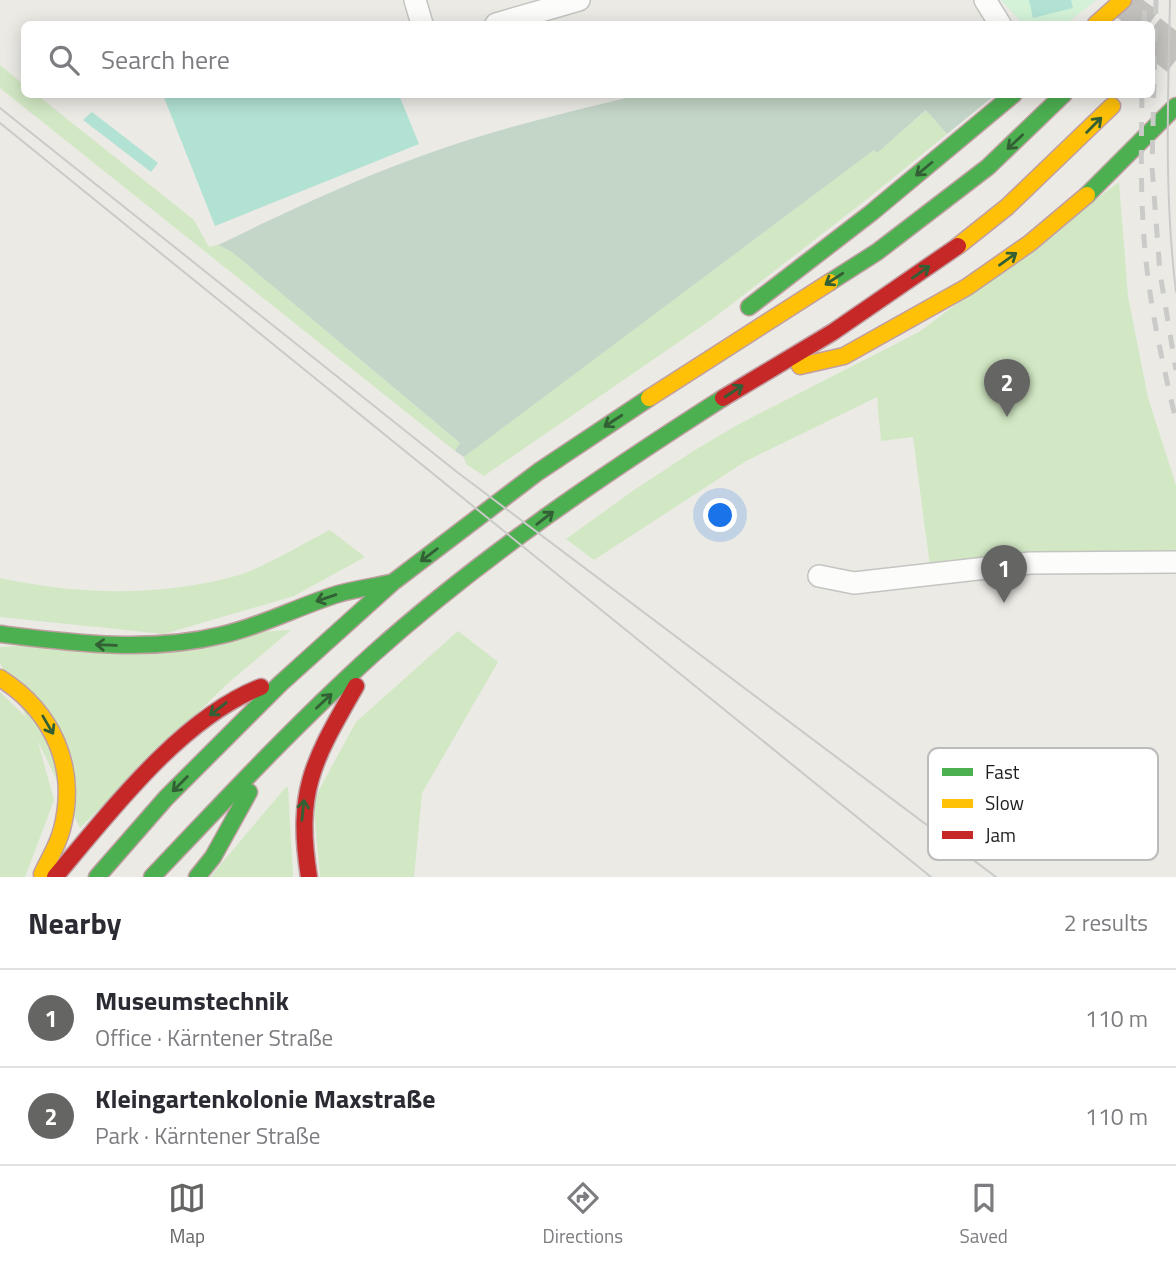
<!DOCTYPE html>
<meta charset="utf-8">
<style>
:root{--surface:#fff;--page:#f2f2f3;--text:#2b2b33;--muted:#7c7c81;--line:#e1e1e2;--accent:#656563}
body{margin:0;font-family:"Titillium Web",sans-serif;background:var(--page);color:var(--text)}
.you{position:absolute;left:721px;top:516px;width:24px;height:24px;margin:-18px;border:5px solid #fff;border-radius:50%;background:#1a73e8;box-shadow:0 0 0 10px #1a73e833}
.badge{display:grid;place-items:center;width:46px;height:46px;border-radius:50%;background:var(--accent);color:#fff;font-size:23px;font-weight:700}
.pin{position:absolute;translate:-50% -58px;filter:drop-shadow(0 2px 4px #0008)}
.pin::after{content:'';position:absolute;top:37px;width:24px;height:21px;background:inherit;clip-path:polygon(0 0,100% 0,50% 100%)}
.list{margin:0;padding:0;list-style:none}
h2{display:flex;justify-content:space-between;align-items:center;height:91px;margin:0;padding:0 28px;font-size:30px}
h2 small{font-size:23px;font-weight:400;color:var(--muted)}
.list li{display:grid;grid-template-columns:46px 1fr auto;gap:21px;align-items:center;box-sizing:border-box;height:98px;padding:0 28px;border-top:2px solid var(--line)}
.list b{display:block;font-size:26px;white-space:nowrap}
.list p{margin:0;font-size:23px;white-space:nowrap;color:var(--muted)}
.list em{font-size:23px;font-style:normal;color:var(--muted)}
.icon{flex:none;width:38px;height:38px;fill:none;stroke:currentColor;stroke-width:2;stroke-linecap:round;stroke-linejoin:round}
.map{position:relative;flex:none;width:1176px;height:877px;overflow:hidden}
.search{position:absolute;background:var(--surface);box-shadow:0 4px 18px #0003;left:21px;right:21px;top:21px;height:77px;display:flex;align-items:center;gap:18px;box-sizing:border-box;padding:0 24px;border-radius:10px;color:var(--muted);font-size:26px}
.sheet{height:287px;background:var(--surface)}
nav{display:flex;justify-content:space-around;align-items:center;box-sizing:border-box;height:98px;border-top:2px solid var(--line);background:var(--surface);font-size:19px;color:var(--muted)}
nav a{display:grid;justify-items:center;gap:4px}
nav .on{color:var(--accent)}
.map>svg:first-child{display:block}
.grass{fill:#d2e8c4}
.cemetery{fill:#c4d6c7}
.park{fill:#d3f2d8}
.pitch{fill:#b1e2d4}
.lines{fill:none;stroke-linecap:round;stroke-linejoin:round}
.highway-tunnel{stroke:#c2c1bd;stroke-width:38;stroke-dasharray:38 19;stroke-linecap:butt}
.street-casing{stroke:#c4c4c1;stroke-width:24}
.fast-casing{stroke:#c09ea2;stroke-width:19}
.slow-casing{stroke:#c09ea2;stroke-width:19}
.jam-casing{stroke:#c09ea2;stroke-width:19}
.street{stroke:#fcfcfb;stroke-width:21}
.fast{stroke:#4caf50;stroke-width:16}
.slow{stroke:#ffc107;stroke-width:16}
.jam{stroke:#c62828;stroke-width:16}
.tram{stroke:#cacac9;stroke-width:2}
.rail{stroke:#cacac9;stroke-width:5;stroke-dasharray:14 14;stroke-linecap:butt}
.oneway{stroke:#325f34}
.key{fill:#fff;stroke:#bbb;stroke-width:2}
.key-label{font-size:19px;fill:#1d1d1d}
</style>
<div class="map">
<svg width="1176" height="877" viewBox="0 0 1176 877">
<rect width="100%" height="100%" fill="#ebeae5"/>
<g class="grass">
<polygon points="0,65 24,85 24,94 37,95 194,220 209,247 218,245 232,252 461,444 455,451 0,88"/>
<polygon points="927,110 947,134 866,200 715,317 484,476 466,464 464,457 874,150 877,152"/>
<polygon points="1119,182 1128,296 1148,398 1176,485 1176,562 931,574 913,437 881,441 877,397 746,461 594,560 566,539 634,490 695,450 739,424 919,332"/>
<path d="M 330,530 L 365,557 L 294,596 L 164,634 L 0,617 L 0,578 C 78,595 162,597 239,575 C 265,567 304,543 330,530 Z"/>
<polygon points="291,630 227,684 80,828 0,663 0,647"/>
<polygon points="458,631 498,662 422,793 414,877 320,877 313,801 356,722"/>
<polygon points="0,692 33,724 54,800 25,877 0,877"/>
<polygon points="288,787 293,877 210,877 285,788"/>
</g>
<path class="cemetery" d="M 639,95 L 995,95 L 947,134 L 926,110 L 877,153 L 874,150 L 464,457 L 455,451 L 460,443 L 232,252 L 218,245 C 290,210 362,176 438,150 C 504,127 572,111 639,95 Z"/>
<polygon class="park" points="1001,0 1096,0 1066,24 1023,24"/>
<g class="pitch">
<polygon points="1029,0 1071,0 1073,8 1033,18"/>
<polygon points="163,95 399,95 419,144 215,226"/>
<polygon points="92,112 158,163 151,172 83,120"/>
</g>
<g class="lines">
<g class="highway-tunnel">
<polyline points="1126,24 1143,0"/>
<polyline points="1152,60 1176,29"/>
</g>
<g class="street-casing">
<g id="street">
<polyline points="415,0 422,24"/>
<polyline points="985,0 1000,24"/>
<polyline points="496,24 579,0"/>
<polyline points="819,576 854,583 1030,563 1176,562"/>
</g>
</g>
<g class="fast-casing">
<g id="fast">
<polyline points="1087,195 1176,106"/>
<polyline points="830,282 877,252 988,167 1064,94"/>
<polyline points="749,307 871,213 1014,94"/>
<path d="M 0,634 C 74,643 149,653 222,635 C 262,626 299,606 338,594 C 355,589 373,587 390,583"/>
<polyline points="97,877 166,798 280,684 392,583 538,472 649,398"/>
<path d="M 152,877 C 224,801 295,725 372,655 C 480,558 601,476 723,398"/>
<polyline points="197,877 213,857 249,792"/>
</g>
</g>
<g class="slow-casing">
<g id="slow">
<polyline points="1096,24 1123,0"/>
<polyline points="958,246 1007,207 1112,106"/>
<polyline points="800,366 844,356 967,287 1030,243 1087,195"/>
<polyline points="649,398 830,282"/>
<path d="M 0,678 C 53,712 78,767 62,829 C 58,845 49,859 42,874"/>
</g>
</g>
<g class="jam-casing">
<g id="jam">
<polyline points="723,398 833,332 958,246"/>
<path d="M 55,877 C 110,812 181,718 261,687"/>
<path d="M 309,877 C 295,789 314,760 356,686"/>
</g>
</g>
<use href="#street" class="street"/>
<use href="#fast" class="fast"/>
<use href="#slow" class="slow"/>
<use href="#jam" class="jam"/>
<g class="tram">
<path d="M 1170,0 C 1168,99 1164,194 1176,292"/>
<polyline points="0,108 457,472 996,877"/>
<polyline points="0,123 931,877"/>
</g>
<g class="rail">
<polyline points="1156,0 1152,167 1160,273 1176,370"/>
<polyline points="1144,24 1145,0"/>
<path d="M 1142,94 C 1141,156 1140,217 1148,278 C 1154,326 1165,373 1176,421"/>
</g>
</g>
<defs><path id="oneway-shaft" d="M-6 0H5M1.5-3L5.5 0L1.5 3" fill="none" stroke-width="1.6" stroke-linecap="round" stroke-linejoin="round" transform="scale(1.75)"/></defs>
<g class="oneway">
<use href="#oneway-shaft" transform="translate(1094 125) rotate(-45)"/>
<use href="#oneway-shaft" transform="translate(1015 142) rotate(137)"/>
<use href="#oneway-shaft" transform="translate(924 169) rotate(140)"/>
<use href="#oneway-shaft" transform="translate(1008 259) rotate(-36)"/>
<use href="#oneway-shaft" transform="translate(921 272) rotate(-35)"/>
<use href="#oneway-shaft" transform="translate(834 279) rotate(147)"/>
<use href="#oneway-shaft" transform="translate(734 391) rotate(-33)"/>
<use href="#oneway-shaft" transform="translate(613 421) rotate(147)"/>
<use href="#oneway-shaft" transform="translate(545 518) rotate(-38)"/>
<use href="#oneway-shaft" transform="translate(429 555) rotate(143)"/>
<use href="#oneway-shaft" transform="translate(326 598) rotate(161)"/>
<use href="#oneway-shaft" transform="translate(106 645) rotate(-178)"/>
<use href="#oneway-shaft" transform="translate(324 701) rotate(-43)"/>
<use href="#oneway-shaft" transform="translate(218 709) rotate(142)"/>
<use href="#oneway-shaft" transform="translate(48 725) rotate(60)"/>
<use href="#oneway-shaft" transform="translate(180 784) rotate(135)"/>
<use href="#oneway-shaft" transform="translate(303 810) rotate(-84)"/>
</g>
<rect x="928" y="748" width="230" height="112" rx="10" class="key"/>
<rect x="942" y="768" width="31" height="8" fill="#4caf50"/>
<rect x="942" y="799" width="31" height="9" fill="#ffc107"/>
<rect x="942" y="831" width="31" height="8" fill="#c62828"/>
<g class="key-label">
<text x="985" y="779">Fast</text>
<text x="985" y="810">Slow</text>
<text x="985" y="842">Jam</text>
</g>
</svg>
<div class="you"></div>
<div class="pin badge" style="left:1004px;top:603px">1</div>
<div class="pin badge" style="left:1007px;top:417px">2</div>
<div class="search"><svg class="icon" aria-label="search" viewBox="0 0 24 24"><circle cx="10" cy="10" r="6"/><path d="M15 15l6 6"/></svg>Search here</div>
</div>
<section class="sheet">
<h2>Nearby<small>2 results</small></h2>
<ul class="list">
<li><span class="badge">1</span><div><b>Museumstechnik</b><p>Office · Kärntener Straße</p></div><em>110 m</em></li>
<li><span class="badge">2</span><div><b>Kleingartenkolonie Maxstraße</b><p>Park · Kärntener Straße</p></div><em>110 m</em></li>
</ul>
</section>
<nav>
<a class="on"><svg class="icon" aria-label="map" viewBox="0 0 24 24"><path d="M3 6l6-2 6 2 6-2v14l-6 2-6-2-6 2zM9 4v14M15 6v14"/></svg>Map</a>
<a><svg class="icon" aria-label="directions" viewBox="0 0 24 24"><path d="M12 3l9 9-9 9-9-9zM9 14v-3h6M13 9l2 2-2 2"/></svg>Directions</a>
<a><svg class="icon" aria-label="saved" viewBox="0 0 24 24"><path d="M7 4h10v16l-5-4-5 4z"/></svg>Saved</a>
</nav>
